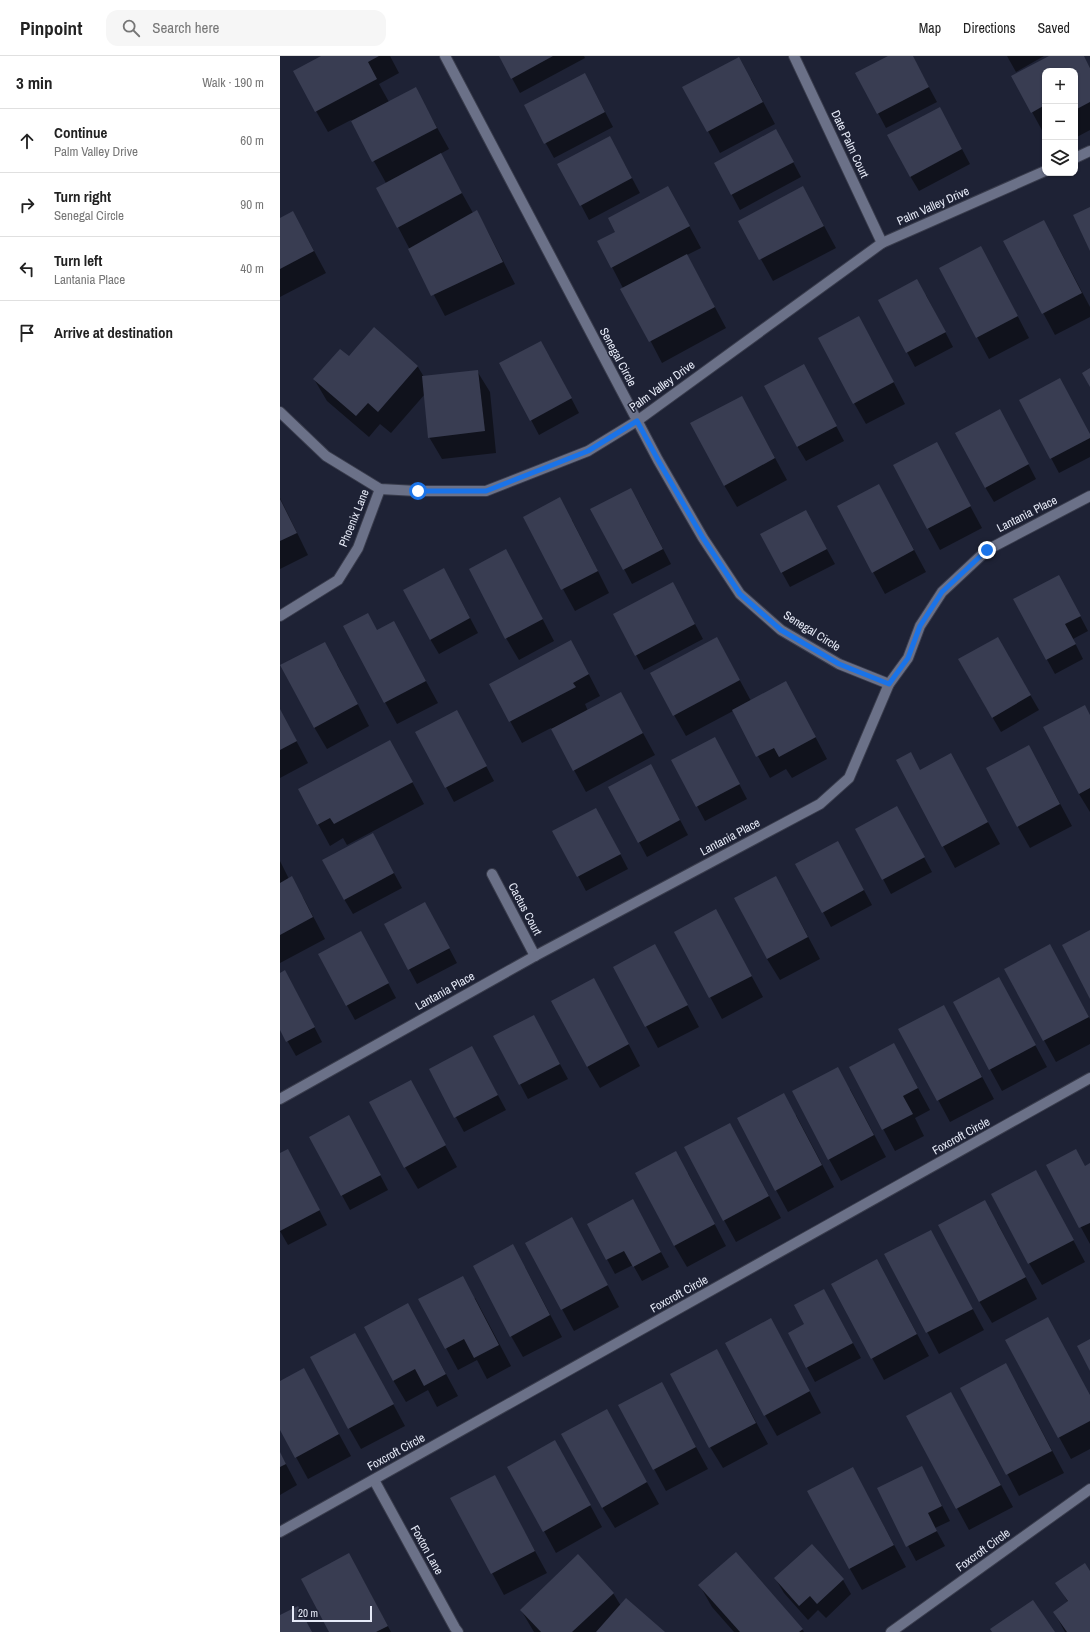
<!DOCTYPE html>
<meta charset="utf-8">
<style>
:root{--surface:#fff;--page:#f6f6f6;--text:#222;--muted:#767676;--line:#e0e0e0}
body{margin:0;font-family:"Archivo Narrow",sans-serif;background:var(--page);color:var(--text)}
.controls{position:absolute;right:12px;top:12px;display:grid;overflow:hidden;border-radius:8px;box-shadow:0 1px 3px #0004}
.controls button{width:36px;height:36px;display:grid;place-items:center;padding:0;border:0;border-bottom:1px solid var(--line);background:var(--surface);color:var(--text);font:20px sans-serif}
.scale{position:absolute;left:12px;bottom:10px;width:80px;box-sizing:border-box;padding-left:4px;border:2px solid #e6eaf7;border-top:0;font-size:11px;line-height:14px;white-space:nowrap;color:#e6eaf7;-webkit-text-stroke:3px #1e2235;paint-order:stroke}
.stop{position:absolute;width:12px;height:12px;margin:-9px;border:3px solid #1a73e8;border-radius:50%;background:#fff}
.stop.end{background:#1a73e8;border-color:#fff;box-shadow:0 1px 4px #0008}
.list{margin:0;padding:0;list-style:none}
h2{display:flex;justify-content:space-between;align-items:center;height:52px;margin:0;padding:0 16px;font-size:17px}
h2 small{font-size:13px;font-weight:400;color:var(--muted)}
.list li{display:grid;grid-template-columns:26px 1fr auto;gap:12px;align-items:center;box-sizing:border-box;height:64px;padding:0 16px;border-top:1px solid var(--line)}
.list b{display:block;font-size:15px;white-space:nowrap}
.list p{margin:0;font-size:13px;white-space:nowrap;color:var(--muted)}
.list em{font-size:13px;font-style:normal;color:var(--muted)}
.icon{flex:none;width:22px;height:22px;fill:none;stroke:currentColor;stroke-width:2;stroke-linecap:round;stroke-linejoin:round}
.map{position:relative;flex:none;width:810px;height:1576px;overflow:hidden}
header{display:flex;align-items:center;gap:24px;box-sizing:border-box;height:56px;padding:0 20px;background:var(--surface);border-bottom:1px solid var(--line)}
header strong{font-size:19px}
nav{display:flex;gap:22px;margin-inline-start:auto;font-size:14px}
.search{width:280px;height:36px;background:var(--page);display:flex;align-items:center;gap:10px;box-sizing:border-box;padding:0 14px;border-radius:12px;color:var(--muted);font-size:15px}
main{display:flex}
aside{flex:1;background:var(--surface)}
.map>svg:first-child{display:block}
.shadow{fill:#0007}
.building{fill:#393d52}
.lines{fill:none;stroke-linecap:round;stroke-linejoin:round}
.minor-casing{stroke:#393c4c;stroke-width:12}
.minor{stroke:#6b7188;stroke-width:10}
.route{stroke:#1a73e8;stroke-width:5}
.labels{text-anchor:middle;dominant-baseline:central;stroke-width:3;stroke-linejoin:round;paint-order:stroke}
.street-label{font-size:12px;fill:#e6eaf7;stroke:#1e2235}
</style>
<header>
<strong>Pinpoint</strong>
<div class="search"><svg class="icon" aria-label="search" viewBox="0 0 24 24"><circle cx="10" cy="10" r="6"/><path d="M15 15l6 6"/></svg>Search here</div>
<nav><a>Map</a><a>Directions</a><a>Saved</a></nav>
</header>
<main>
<aside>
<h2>3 min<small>Walk · 190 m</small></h2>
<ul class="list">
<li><svg class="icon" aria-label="ahead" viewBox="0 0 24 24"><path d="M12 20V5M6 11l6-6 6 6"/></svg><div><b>Continue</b><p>Palm Valley Drive</p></div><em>60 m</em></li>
<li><svg class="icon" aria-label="right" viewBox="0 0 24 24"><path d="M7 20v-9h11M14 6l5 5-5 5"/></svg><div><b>Turn right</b><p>Senegal Circle</p></div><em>90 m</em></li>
<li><svg class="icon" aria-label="left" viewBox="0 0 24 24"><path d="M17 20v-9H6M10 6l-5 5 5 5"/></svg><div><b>Turn left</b><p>Lantania Place</p></div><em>40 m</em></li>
<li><svg class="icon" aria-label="arrive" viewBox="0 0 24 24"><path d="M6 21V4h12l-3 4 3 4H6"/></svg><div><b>Arrive at destination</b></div></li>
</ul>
</aside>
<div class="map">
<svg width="810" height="1576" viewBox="0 0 810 1576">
<rect width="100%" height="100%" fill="#1e2235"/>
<g class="shadow">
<polygon points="43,0 110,0 119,17 99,28 109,46 135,32 169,93 160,98 193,157 196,155 208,176 235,228 165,260 118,171 106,127 71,64 48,76 36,55"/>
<polygon points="220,0 304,0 305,2 240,37"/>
<polygon points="610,0 632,0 657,46 606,72 577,18"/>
<polygon points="727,0 764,0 736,16"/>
<polygon points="771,0 803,0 810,12 810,74 795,82 795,15 765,15 765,77 764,78 733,21"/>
<polygon points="471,23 495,68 440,97 404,31"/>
<polygon points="313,33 333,71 274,102 245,50"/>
<polygon points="668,67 690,108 639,135 630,120"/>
<polygon points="504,89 521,121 460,154 435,107"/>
<polygon points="338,96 360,137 309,164 301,149"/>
<polygon points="523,131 556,192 493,225 460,165"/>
<polygon points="400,153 421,192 407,199 446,272 382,307 332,211"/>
<polygon points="0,163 25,178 46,217 0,241"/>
<polygon points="725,186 776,187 810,251 810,261 775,279"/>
<polygon points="660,213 713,213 749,282 709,303"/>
<polygon points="646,239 673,291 635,311 627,296"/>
<polygon points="94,272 138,311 144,321 197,315 210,336 216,397 162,403 149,381 145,338 111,377 100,368 89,381 47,345 34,323 69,302"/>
<polygon points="591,283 625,348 586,368 574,347"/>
<polygon points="269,300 299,357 259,379 251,364"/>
<polygon points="532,324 564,385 526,405 517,390"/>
<polygon points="462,341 507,424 457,451 444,429"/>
<polygon points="728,369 756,423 714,446 705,431"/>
<polygon points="810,379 810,401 779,417 771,402"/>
<polygon points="668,409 702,472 660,494 614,410"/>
<polygon points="599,429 646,516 605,538 593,516"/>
<polygon points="0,442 28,499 0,513"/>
<polygon points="359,447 391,508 352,528 312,453"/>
<polygon points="244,462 292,464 329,537 295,555"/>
<polygon points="534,470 555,508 510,531 481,479"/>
<polygon points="238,516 274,585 239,604 226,582"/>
<polygon points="172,528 198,577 159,598 150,583"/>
<polygon points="787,535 808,575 793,583 803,603 775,618 734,544"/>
<polygon points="401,542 423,583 364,614 356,599"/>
<polygon points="114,567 158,647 117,668 64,571 97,575"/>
<polygon points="437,582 471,645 518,648 547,703 512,722 506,713 490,722 453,655 406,680 394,659"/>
<polygon points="717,582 759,654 721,676 679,604"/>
<polygon points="303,607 320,640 305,648 308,655 341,637 375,699 306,736 271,672 242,687 210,628"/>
<polygon points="57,608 89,670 47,693 34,671"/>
<polygon points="0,654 28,707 0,722"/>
<polygon points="810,661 810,756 799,738"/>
<polygon points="185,670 214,725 174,746 166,731"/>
<polygon points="443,697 467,743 425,765 417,750"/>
<polygon points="671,699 720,788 675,812 663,790 640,715"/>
<polygon points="122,707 144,748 67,789 63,782 50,790 38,768"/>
<polygon points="761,712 792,770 750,792 738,771"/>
<polygon points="379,724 408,779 367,801 359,786"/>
<polygon points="625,766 652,816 611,838 603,823"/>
<polygon points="324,767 348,813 306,835 274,775"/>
<polygon points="101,793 122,832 73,858 64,843"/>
<polygon points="566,801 592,849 551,871 543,856"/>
<polygon points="0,805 9,823 24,843 45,883 0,907"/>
<polygon points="508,843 540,903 500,924 487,903"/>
<polygon points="436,855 483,941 442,963 395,876"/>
<polygon points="153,862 177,907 137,928 129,913"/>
<polygon points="770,890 810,963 810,988 776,1006 725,913"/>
<polygon points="89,891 116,942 75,964 39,899"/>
<polygon points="334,911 387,911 419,971 378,992"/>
<polygon points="0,918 13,930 42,986 16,1000 0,972"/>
<polygon points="731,944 767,1011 722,1035 710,1013"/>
<polygon points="326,945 360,1010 320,1032 307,1010"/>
<polygon points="664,950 714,1043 670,1066 620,973"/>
<polygon points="262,975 288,1023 248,1043 215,981"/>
<polygon points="614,988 650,1054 635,1062 644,1080 615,1095 570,1011"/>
<polygon points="200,1006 226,1054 184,1076 150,1014"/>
<polygon points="570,1033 606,1101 561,1125 549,1103"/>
<polygon points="142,1047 177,1111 138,1133 125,1111"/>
<polygon points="516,1059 554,1131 508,1156 496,1134"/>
<polygon points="450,1068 501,1162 456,1186 444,1164"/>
<polygon points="77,1075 108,1134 70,1154 30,1081"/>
<polygon points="0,1099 16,1109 47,1169 8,1189 0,1175"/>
<polygon points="810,1108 810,1188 767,1109 805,1111"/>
<polygon points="756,1115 805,1206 762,1229 749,1207"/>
<polygon points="408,1117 446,1190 407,1211 394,1189"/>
<polygon points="361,1159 389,1211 362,1225 353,1209 335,1218 308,1168"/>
<polygon points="717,1166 757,1243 712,1267 699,1245"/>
<polygon points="304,1184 339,1251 294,1275 246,1187"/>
<polygon points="662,1196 704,1274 659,1298 606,1199"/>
<polygon points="245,1211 282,1281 243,1301 231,1280"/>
<polygon points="609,1226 649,1300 604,1324 592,1302"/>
<polygon points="544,1234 581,1302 535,1326 509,1278 525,1269"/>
<polygon points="195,1242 231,1310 207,1323 197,1304 178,1314 140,1244"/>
<polygon points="140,1270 178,1340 157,1351 148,1334 126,1346 113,1324"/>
<polygon points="75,1278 125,1370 81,1393 69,1372"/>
<polygon points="503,1285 541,1357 497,1380 485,1359"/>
<polygon points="437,1294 488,1388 443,1412 430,1391"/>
<polygon points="24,1314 71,1400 28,1423 0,1372 0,1326"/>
<polygon points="738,1330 784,1417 739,1440 682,1332"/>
<polygon points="671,1337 733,1451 689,1474 627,1360"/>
<polygon points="810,1340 810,1393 791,1403 779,1381"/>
<polygon points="393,1349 428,1413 386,1435 340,1350"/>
<polygon points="339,1376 379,1448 335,1472 322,1451"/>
<polygon points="0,1397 17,1429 0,1439"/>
<polygon points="287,1407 322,1471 276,1497 264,1475"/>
<polygon points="642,1411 670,1465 655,1472 665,1490 636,1505 598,1433"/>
<polygon points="214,1420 267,1517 224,1539 172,1443"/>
<polygon points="584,1433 626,1511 582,1534 570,1513"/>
<polygon points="532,1489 563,1524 571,1538 546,1562 538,1554 528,1564 504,1537 495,1522"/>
<polygon points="810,1516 810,1576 785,1576 774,1556 788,1546 777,1527"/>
<polygon points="81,1520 111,1576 50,1576"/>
<polygon points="420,1530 522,1573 524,1576 454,1576 432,1551"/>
<polygon points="333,1537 341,1550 383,1576 254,1576 241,1554"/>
</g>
<g class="building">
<polygon points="41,0 99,0 88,6 97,23 35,56 13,15"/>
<polygon points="219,0 273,0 231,23"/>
<polygon points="608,0 633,0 649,31 597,58 575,17"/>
<polygon points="769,0 804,0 810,12 810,46 795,54 795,15 765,15 765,49 751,57 731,20"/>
<polygon points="459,1 483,46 427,76 402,31"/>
<polygon points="305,17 325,56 264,88 244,49"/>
<polygon points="136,31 157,72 92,106 71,65"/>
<polygon points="660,51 682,93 630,121 607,79"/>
<polygon points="496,73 514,106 451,139 434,107"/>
<polygon points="330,80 352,122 300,150 277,108"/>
<polygon points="161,97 182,137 117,172 96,132"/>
<polygon points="388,130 410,170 331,212 317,185 335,176 328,162"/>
<polygon points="523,130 544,170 479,204 458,165"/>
<polygon points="810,151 810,195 793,159"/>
<polygon points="197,154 223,206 151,240 128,193"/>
<polygon points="13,155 34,195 0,213 0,162"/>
<polygon points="764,164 802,237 762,258 723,185"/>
<polygon points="701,190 738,260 696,282 659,212"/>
<polygon points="407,198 435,251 369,286 340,233"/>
<polygon points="637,223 666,276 626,297 598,244"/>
<polygon points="579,260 614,326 573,348 538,282"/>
<polygon points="94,271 138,310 98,356 88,347 76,360 33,323 60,293 69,300"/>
<polygon points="261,285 292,342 250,365 219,307"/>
<polygon points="524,308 557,370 517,391 484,330"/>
<polygon points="810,312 810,331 802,317"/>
<polygon points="198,314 205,375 148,382 142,320"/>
<polygon points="780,322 810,378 810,382 770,403 739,344"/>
<polygon points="462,340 495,402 444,430 410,367"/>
<polygon points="720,353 749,408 705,432 675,377"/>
<polygon points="657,386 691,450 647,473 613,409"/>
<polygon points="599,428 634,494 592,517 557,450"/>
<polygon points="351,432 383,493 343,514 310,453"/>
<polygon points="280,441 318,515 281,534 243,461"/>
<polygon points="0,443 17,477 0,485"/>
<polygon points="526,454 547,493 501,517 480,478"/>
<polygon points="226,493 263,563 225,583 189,513"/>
<polygon points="164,512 190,562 150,584 123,534"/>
<polygon points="779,519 801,560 785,568 796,588 766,604 733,543"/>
<polygon points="393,526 415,568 355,600 333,558"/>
<polygon points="88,557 97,574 114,565 146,625 104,647 63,570"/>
<polygon points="437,581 460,624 393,660 370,617"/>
<polygon points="718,581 751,639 712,662 678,603"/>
<polygon points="291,584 309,618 293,627 296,631 229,666 209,628"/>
<polygon points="45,586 78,648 34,672 0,609"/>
<polygon points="506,625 536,681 499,701 494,692 476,701 452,654"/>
<polygon points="341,636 363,677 293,715 271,673"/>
<polygon points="805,649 810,659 810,732 799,738 763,671"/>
<polygon points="0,653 17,685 0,694"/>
<polygon points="177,654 207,710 165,732 135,676"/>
<polygon points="435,681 460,728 416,751 391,704"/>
<polygon points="110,684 133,726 54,768 50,762 37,769 18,733"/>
<polygon points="749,689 780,748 737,771 706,712"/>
<polygon points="631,696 640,714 671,697 708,766 662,791 616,704"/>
<polygon points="371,708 400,764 358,787 328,731"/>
<polygon points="617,750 645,801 602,824 575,773"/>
<polygon points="316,752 341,798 297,821 272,775"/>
<polygon points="93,777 114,817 64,844 42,804"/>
<polygon points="558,785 584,834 542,857 515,808"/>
<polygon points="12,820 33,861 0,879 0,827"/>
<polygon points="496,820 528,881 487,903 454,842"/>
<polygon points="145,846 170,892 128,914 104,868"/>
<polygon points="436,853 472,920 429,942 394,876"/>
<polygon points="810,874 810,943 782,889"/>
<polygon points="81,875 109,927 66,950 38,898"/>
<polygon points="375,888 408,949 365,971 333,911"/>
<polygon points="770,888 809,961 763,985 724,913"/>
<polygon points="5,914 35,971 6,986 0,974 0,917"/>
<polygon points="719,921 756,989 709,1014 673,946"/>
<polygon points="314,922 349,988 307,1011 271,945"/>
<polygon points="664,949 702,1021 657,1045 618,973"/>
<polygon points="254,959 280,1008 239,1029 213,980"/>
<polygon points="614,987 638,1032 623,1040 633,1058 602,1074 569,1011"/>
<polygon points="192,990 218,1039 174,1062 149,1013"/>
<polygon points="558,1011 594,1079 548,1104 512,1035"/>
<polygon points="131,1024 166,1089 124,1112 89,1046"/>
<polygon points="504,1037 542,1109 495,1135 457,1062"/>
<polygon points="69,1059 101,1119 61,1140 29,1081"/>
<polygon points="450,1067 489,1140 443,1165 404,1091"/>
<polygon points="8,1093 40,1154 0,1175 0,1097"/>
<polygon points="796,1093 805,1110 810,1107 810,1167 799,1172 766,1109"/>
<polygon points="396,1095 435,1168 394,1190 355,1117"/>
<polygon points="756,1114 794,1184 748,1208 711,1138"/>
<polygon points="353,1143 381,1196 353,1211 344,1195 326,1204 307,1168"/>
<polygon points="705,1144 746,1221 699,1246 658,1169"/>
<polygon points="292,1161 328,1229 281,1254 245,1187"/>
<polygon points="651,1174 693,1253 646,1277 604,1198"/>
<polygon points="233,1188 270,1259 230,1281 193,1210"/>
<polygon points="597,1203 637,1278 591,1303 551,1228"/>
<polygon points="183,1220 219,1289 194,1302 184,1283 165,1293 138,1243"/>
<polygon points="544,1233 573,1287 526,1312 508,1277 524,1268 514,1249"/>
<polygon points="128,1247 166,1318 144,1330 135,1313 113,1325 84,1271"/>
<polygon points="768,1261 810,1339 810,1365 778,1382 725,1284"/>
<polygon points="491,1262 530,1335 484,1360 445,1287"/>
<polygon points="75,1277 114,1348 68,1373 30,1301"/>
<polygon points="810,1283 810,1315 797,1290"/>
<polygon points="437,1293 476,1367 429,1392 390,1318"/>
<polygon points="726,1307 772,1395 726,1419 680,1332"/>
<polygon points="24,1312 59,1378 15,1402 0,1374 0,1325"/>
<polygon points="382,1326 416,1391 373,1414 338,1349"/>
<polygon points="671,1336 721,1429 676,1453 626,1360"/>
<polygon points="327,1353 367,1426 322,1452 281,1378"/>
<polygon points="275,1384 311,1449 263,1476 227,1411"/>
<polygon points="0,1396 6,1408 0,1411"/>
<polygon points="642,1410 662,1450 648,1457 657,1475 626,1491 597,1432"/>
<polygon points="573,1411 614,1489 569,1513 527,1435"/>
<polygon points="215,1419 255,1495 211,1518 170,1442"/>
<polygon points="532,1488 564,1523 537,1548 530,1540 519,1550 494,1522"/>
<polygon points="456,1496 523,1573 519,1576 460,1576 418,1529"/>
<polygon points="69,1497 108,1570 96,1576 49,1576 21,1523"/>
<polygon points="298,1498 334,1537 292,1576 261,1576 240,1554"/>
<polygon points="805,1507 810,1515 810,1576 787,1576 773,1556 788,1545 775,1527"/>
<polygon points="346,1542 385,1576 316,1576"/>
<polygon points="753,1544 775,1576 712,1576 710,1573"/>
<polygon points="18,1550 32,1576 0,1576 0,1559"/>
</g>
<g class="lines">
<g class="minor-casing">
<g id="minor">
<polyline points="165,0 378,404 423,482 460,538 501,574 559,608 609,628"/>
<polyline points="514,0 602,187"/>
<polyline points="795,102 810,95"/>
<polyline points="0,356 46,400 100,433 137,435 206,435 308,395 357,365 602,187 765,115"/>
<polyline points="0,560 58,524 78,492 100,433"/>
<polyline points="212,818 255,900"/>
<polyline points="0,1043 255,900 540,748 569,722 609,628 628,602 640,570 662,536 707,494 810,440"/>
<polyline points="94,1424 175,1572 178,1576"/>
<polyline points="0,1476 810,1022"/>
<polyline points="611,1576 810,1433"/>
</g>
</g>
<use href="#minor" class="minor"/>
</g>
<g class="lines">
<polyline class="route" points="138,435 206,435 308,395 357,365 378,404 423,482 460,538 501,574 559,608 609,628 628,602 640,570 662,536 707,494"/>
</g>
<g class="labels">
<g class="street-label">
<text transform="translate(570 88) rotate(65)">Date Palm Court</text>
<text transform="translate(653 150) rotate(-24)">Palm Valley Drive</text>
<text transform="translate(338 301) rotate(62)">Senegal Circle</text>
<text transform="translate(382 330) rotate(-36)">Palm Valley Drive</text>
<text transform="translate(747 458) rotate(-27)">Lantania Place</text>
<text transform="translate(74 462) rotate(-68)">Phoenix Lane</text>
<text transform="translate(532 575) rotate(32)">Senegal Circle</text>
<text transform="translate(450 781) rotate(-28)">Lantania Place</text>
<text transform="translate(245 853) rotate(62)">Cactus Court</text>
<text transform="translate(165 935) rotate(-29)">Lantania Place</text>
<text transform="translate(681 1080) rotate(-29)">Foxcroft Circle</text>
<text transform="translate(399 1238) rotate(-29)">Foxcroft Circle</text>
<text transform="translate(116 1396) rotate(-29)">Foxcroft Circle</text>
<text transform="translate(147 1494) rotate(61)">Foxton Lane</text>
<text transform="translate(703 1494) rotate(-36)">Foxcroft Circle</text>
</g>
</g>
</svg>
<div class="controls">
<button>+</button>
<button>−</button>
<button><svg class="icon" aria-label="layers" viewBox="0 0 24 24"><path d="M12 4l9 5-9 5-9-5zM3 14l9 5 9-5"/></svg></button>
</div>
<div class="scale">20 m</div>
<div class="stop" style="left:138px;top:435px"></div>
<div class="stop end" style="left:707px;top:494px"></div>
</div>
</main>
